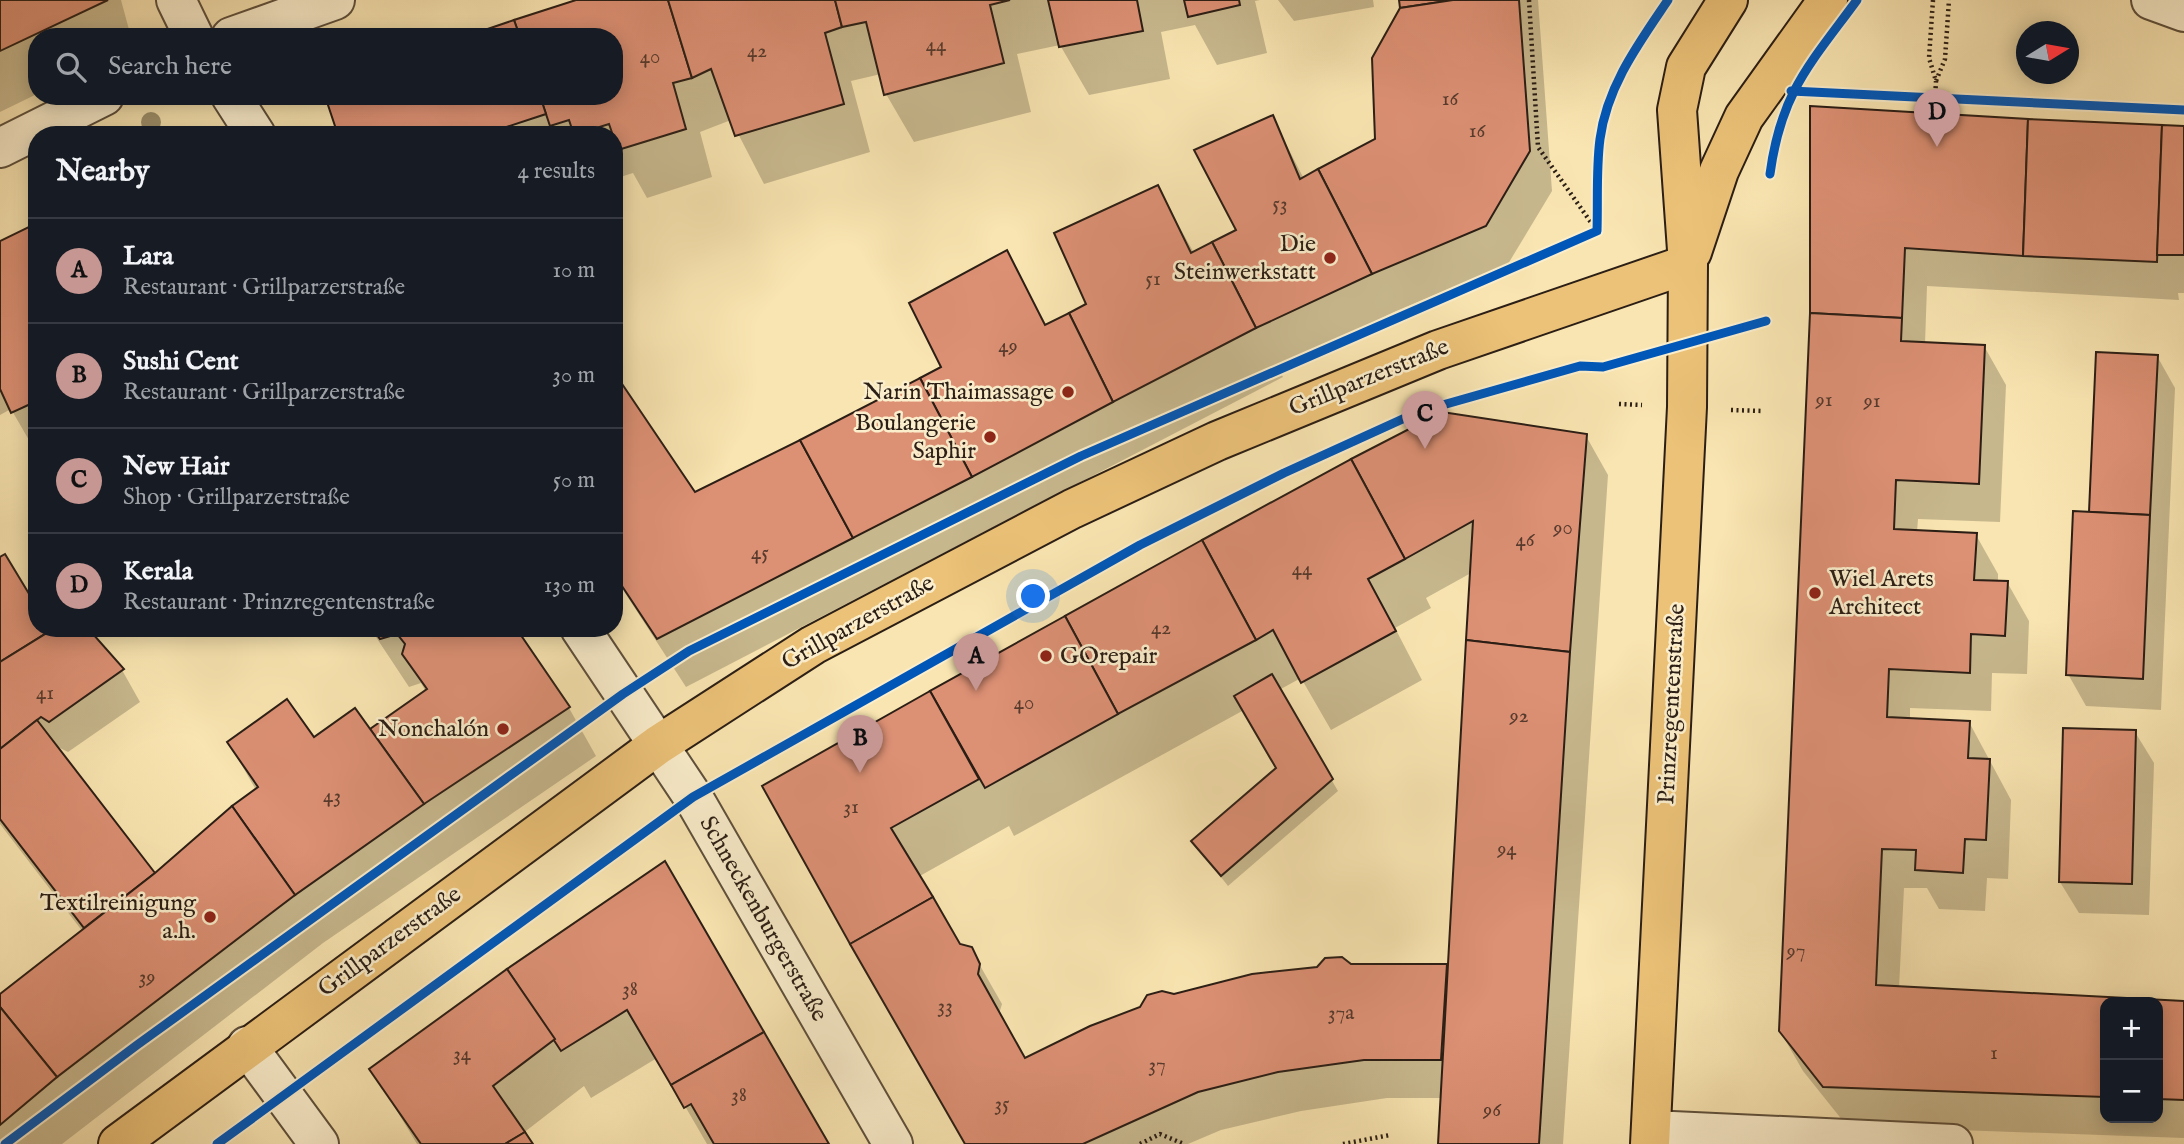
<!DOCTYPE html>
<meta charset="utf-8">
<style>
:root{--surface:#171b24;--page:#20242c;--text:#f1f3f6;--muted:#9ea1a6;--line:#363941;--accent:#c59692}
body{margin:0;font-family:"IM FELL English",serif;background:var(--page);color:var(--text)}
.controls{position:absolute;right:21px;bottom:21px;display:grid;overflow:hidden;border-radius:14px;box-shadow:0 4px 18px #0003}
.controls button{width:63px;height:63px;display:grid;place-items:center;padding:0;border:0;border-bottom:2px solid var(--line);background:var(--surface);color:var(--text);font:35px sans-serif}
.compass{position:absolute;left:2016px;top:21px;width:63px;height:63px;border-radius:50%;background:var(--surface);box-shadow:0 4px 18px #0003;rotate:79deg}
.you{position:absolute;left:1034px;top:597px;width:24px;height:24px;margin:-18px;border:5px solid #fff;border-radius:50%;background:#1a73e8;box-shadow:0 0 0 10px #1a73e833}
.badge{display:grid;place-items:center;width:46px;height:46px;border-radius:50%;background:var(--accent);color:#111;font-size:23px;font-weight:700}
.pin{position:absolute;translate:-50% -58px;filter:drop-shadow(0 2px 4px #0008)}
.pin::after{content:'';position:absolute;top:37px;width:24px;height:21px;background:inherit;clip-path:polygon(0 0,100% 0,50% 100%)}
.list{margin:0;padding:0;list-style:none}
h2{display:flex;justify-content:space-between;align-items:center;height:91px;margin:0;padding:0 28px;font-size:30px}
h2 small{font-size:23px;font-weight:400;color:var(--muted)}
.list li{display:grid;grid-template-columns:46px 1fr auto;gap:21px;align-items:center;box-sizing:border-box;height:105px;padding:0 28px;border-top:2px solid var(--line)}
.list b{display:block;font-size:26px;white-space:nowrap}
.list p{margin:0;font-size:23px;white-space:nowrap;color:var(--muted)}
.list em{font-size:23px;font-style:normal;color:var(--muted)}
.icon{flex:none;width:38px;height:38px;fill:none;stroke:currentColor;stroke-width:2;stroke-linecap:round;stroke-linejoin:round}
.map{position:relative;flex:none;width:2184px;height:1144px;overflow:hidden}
.search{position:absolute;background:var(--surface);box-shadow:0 4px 18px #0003;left:28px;top:28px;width:595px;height:77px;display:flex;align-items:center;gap:18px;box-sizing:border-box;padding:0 24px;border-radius:28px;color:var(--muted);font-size:26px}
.panel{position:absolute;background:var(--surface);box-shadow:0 4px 18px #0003;left:28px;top:126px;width:595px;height:511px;border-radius:28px}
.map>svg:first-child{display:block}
.shadow{fill:#0003;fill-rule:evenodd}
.building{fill:#dc9074;stroke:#2b1e15;stroke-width:2}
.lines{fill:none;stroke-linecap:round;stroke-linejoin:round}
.minor-casing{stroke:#5e503c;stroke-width:42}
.major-casing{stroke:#2b1e15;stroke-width:42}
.path{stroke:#2b1e15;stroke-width:4.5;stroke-dasharray:2 3.5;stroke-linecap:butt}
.minor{stroke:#fbeecc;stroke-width:38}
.major{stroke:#ecc278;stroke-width:38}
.cycleway-casing{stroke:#fbeecc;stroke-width:13}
.cycleway{stroke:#0057b8;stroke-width:9}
.tree{fill:#a0936e}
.poi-dot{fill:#8f2418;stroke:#fbeecc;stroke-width:2.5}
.labels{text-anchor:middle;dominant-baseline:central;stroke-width:5;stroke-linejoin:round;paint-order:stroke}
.number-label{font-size:21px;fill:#573a2d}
.poi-label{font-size:24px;fill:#2b1e15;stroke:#fbeecc;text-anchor:end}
.street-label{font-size:24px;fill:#2b1e15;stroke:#fbeecc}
</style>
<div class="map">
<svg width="2184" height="1144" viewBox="0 0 2184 1144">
<rect width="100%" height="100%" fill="#f9e5b1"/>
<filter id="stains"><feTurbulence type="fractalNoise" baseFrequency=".00286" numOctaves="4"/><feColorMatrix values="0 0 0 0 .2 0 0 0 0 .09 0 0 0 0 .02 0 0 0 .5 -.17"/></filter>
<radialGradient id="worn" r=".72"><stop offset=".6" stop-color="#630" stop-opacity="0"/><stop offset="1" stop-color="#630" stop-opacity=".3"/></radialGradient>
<g class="shadow">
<polygon points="0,0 121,0 131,37 37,37 37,94 0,112"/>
<polygon points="583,0 1260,0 1255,1 1267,53 1217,65 1195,25 1161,32 1170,79 1089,95 1060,45 1017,54 1031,112 914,142 886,94 881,74 851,81 870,152 764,184 731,120 700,132 712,177 647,198 633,173 614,179 614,135 340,135 614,96 614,37"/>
<polygon points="1278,0 1373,0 1374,7 1294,21"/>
<polygon points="1401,0 1538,0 1552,191 1508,264 1394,312 1278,368 1283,377 686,687 614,576 614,375 694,495 943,368 1006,253 1047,326 1088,305 1157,187 1194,253 1239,231 1272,117 1304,179 1377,140 1402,8"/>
<path d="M 1812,108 L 2184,129 L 2184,293 L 2178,293 L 2179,300 L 1927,286 L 1925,344 L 1984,346 L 2006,385 L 2000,522 L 1918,519 L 1917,532 L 1976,535 L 1998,574 L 1998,582 L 2007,582 L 2029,621 L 2027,674 L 1992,673 L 1991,711 L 1910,708 L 1910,720 L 1969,722 L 2011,800 L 2008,879 L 1987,878 L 1985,911 L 1939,909 L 1927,888 L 1904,888 L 1899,988 L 2184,1003 L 2184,1138 L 1847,1126 L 1803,1071 L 1780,1031 L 1810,384 ZM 2105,1002 L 2158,1002 L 2158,1118 L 2105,1118 Z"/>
<polygon points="37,224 37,454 11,409 0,415 0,242"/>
<polygon points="2157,356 2175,388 2161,710 2086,706 2068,674 2090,514"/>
<path d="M 1586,436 L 1608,475 L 1563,1144 L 1440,1144 L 1441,1098 L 1387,1098 L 1301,1111 L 1221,1130 L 1188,1144 L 967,1144 L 764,786 L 1352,461 ZM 1471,573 L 1448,965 L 1350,965 L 1174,996 L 1025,1060 L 999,1014 L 1002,1004 L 970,948 L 959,945 L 918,877 L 1009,826 L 1014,836 L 1244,710 L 1278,768 L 1193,842 L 1228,886 L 1338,791 L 1279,690 L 1301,678 L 1331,730 L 1422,680 L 1395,628 L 1431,608 L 1426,598 Z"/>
<polygon points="0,559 37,628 47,628 51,634 92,635 122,670 140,702 68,752 54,745 155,876 256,790 229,743 313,739 370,732 426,692 421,683 409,687 370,628 515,628 569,708 596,756 323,943 62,1144 0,1144 0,997 83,932 0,824"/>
<polygon points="2135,732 2154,763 2149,915 2079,913 2060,882"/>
<polygon points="665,864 827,1144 707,1144 657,1058 591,1098 584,1086 522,1134 528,1144 417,1144 372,1070"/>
</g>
<g class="building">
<polygon points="0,0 108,0 0,51"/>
<polygon points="576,0 668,0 692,78 673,83 686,129 618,150 609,124 574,135 569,120 550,126 540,96 614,96 614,37 520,37 514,20"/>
<polygon points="668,0 835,0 842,27 825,33 844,104 735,136 711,69 692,78"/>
<polygon points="835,0 1010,0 990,5 1004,63 884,95 866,22 842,27"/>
<polygon points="1048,0 1137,0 1143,31 1059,47"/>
<polygon points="1184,0 1239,0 1240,5 1188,17"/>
<polygon points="1399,0 1453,0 1400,8"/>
<polygon points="1453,0 1519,0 1530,151 1486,226 1372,274 1318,169 1375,139 1372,58 1400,8"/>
<polygon points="514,20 520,37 464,37"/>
<polygon points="325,96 540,96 546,114 482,135 338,135"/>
<polygon points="1810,106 2028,119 2023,256 1905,248 1902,318 1810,313"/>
<polygon points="1273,115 1300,179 1318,169 1372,274 1256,328 1212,242 1236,230 1194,150"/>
<polygon points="2028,119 2162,125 2157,262 2023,256"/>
<polygon points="2162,125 2184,126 2184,255 2157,255"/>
<polygon points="1158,185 1191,253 1212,242 1256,328 1113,402 1069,313 1086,304 1054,233"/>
<polygon points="37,223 37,401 11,413 0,389 0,241"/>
<polygon points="1007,250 1045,325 1069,313 1113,402 972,477 920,378 941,367 909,303"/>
<polygon points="1810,313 1902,318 1901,341 1985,345 1979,484 1896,480 1894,529 1977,533 1974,580 2008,581 2005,636 1971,634 1970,673 1889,669 1887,717 1970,721 1968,758 1990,759 1986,840 1965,839 1963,873 1915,870 1916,850 1882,849 1876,985 2184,1001 2184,1100 2158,1099 2158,1002 2105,1002 2105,1097 1823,1087 1779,1031"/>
<polygon points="2096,352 2158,355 2150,515 2089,512"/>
<polygon points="614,372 695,492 800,440 853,538 657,639 614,574"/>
<polygon points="920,378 972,477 853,538 800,440"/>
<polygon points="1442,412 1587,434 1570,652 1466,640 1473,521 1405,559 1351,459"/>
<polygon points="1351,459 1405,559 1368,579 1396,631 1301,683 1273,630 1256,640 1202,540"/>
<polygon points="2073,511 2150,515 2143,679 2066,675"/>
<polygon points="1202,540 1256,640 1118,714 1065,616"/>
<polygon points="5,554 37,607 37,628 51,630 0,662 0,557"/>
<polygon points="1065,616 1118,714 985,788 930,691"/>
<polygon points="55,628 71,628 76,635 93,634 124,669 49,722 41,717 0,749 0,662"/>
<polygon points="372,628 516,628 570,707 424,804 370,729 427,689 402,654 405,644 397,634 380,639"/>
<polygon points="1466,640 1570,652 1539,1144 1438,1144"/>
<polygon points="1272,674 1333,779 1221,876 1191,841 1276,768 1234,696"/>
<polygon points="930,691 979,779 891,828 933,897 850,944 762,786"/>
<polygon points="287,699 314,737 355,708 424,804 295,895 232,806 258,787 227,742"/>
<polygon points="37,720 155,873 84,928 0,819 0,749"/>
<polygon points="2063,728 2136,730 2132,884 2059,882"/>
<polygon points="232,806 295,895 57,1077 0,1007 0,994 155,873"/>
<polygon points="665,861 764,1032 671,1085 627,1010 561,1051 507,969"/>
<polygon points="933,897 960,944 972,947 980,964 978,974 1025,1058 1090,1026 1140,1007 1147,995 1162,991 1174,994 1252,974 1317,967 1325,958 1342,957 1351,964 1447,964 1441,1060 1364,1060 1278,1072 1198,1092 1083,1144 965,1144 850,944"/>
<polygon points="507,969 555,1039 493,1086 525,1132 505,1144 421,1144 369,1069"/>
<polygon points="0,1007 57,1077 0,1125"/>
<polygon points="764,1032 829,1144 714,1144 691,1104 684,1108 671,1085"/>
<polygon points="525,1132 533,1144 505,1144"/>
</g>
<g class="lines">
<g class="minor-casing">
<g id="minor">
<polyline points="176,0 194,37"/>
<polyline points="2151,0 2184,12"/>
<polyline points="231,37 335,0"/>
<polyline points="231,96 256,135"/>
<polyline points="0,148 104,96"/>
<polyline points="580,628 693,797 893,1144"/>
<polyline points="247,1046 319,1144"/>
<polyline points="1651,1130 1953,1144"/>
</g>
</g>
<g class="major-casing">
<g id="major">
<polyline points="1692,252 1719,171 1744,117 1828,0"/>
<polyline points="118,1144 658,745 813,645 1072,509 1217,441 1438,350 1688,264"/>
<polyline points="1650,1144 1687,407 1688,264 1677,110 1686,67 1728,0"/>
</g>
</g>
<g class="path">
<polyline points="1529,0 1538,147 1597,231"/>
<polyline points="1933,0 1929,58 1936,81 1945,59 1949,0"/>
<polyline points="1935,99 1936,81"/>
<polyline points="1619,404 1642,405"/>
<polyline points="1731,410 1763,411"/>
<polyline points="1140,1144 1160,1134 1184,1144"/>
<polyline points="1343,1144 1390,1135"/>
</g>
<use href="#minor" class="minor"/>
<use href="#major" class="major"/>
<g class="cycleway-casing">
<g id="cycleway">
<polyline points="1791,91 2184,110"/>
<path d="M 1770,174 C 1781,92 1810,64 1857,0"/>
<path d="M 5,1144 L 137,1045 L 623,694 L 689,651 L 1081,456 L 1597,231 C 1598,201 1596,169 1600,139 C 1607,86 1639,43 1668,0"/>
<polyline points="217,1144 693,797 1140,545 1284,473 1418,412 1580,366 1603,367 1766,321"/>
</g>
</g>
<use href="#cycleway" class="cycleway"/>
</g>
<circle class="tree" cx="151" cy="122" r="10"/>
<g class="poi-dot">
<circle cx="1330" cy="258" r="7"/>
<circle cx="1068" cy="392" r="7"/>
<circle cx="990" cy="437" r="7"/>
<circle cx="1815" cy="593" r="7"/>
<circle cx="1046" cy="656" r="7"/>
<circle cx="503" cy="729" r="7"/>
<circle cx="210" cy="917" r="7"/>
</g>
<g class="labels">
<g class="number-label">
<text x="936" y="45">44</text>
<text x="757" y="51">42</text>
<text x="650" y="57">40</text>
<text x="1450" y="99">16</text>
<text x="1477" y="131">16</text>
<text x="1280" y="204">53</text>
<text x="1153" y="279">51</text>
<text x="1008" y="346">49</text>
<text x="1824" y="400">91</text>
<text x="1872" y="401">91</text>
<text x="1563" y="528">90</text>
<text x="1525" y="540">46</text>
<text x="760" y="553">45</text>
<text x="1302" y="569">44</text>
<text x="1161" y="628">42</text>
<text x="45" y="693">41</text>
<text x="1024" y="703">40</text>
<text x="1519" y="716">92</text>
<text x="332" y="796">43</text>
<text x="851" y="807">31</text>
<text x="1507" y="849">94</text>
<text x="1796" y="951">97</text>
<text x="147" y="977">39</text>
<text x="630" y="989">38</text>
<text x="945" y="1006">33</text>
<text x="1341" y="1013">37a</text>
<text x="1994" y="1053">1</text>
<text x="462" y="1054">34</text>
<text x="1157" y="1065">37</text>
<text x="739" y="1095">38</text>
<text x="1002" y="1104">35</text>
<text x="1492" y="1110">96</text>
</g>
<g class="poi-label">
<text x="1316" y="244">Die<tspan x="1316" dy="28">Steinwerkstatt</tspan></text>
<text x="1054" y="392">Narin Thaimassage</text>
<text x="976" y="423">Boulangerie<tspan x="976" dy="28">Saphir</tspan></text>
<text x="1829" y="579" text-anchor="start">Wiel Arets<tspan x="1829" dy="28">Architect</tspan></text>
<text x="1060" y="656" text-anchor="start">GOrepair</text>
<text x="489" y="729">Nonchalón</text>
<text x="196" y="903">Textilreinigung<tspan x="196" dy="28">a.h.</tspan></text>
</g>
<g class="street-label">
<text transform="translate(1369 378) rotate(-22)">Grillparzerstraße</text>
<text transform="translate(858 623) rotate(-29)">Grillparzerstraße</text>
<text transform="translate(1672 704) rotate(-87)">Prinzregentenstraße</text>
<text transform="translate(763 919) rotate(60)">Schneckenburgerstraße</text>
<text transform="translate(390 942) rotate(-36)">Grillparzerstraße</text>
</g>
</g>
<rect width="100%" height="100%" filter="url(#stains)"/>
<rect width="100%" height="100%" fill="url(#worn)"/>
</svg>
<div class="controls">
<button>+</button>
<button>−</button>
</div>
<svg class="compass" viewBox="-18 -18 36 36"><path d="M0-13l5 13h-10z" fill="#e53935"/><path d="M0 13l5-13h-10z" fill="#9ea1a6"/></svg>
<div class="you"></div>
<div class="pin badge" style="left:976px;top:691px">A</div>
<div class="pin badge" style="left:860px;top:773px">B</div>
<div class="pin badge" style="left:1425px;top:449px">C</div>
<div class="pin badge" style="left:1937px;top:147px">D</div>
<div class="search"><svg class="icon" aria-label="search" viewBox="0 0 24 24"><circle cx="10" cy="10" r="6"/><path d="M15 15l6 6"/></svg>Search here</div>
<section class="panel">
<h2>Nearby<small>4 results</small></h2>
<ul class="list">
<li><span class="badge">A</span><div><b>Lara</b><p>Restaurant · Grillparzerstraße</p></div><em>10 m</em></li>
<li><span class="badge">B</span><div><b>Sushi Cent</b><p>Restaurant · Grillparzerstraße</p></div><em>30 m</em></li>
<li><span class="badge">C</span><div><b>New Hair</b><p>Shop · Grillparzerstraße</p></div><em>50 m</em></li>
<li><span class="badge">D</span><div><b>Kerala</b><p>Restaurant · Prinzregentenstraße</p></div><em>130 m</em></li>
</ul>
</section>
</div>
